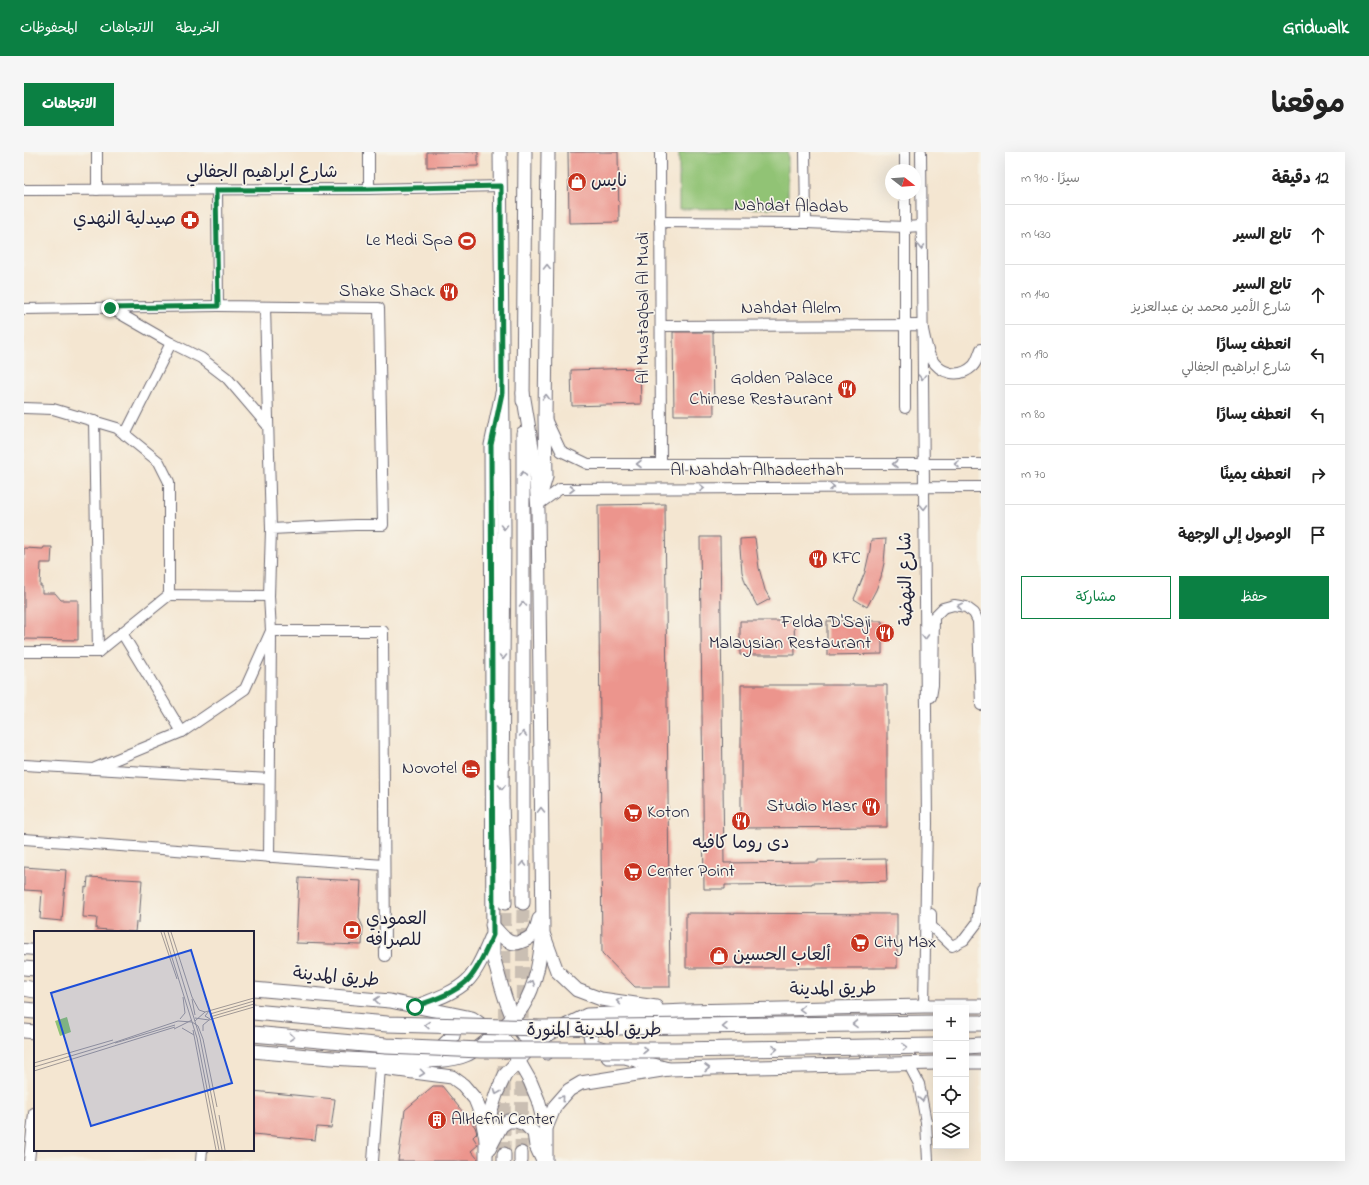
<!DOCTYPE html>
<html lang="ar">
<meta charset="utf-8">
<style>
:root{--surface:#fff;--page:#f6f6f6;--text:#222;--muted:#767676;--line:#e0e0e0;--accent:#0b8043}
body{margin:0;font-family:"Indie Flower","Playpen Sans Arabic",sans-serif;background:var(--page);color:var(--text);direction:rtl}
.controls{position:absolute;right:12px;bottom:12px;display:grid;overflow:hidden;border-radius:0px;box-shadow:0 4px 16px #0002}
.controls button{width:36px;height:36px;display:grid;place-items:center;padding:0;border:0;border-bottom:1px solid var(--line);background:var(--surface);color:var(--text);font:20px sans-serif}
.compass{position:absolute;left:861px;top:12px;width:36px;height:36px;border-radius:50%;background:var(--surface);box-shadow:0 4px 16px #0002;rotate:107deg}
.stop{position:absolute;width:12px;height:12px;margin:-9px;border:3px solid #0b8043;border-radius:50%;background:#fff}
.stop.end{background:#0b8043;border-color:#fff;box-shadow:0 1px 4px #0008}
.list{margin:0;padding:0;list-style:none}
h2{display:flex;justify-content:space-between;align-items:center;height:52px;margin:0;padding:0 16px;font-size:17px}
h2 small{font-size:13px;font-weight:400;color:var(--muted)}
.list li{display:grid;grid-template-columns:26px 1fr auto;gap:12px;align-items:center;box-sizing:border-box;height:60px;padding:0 16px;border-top:1px solid var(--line)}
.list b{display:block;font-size:15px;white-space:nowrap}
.list p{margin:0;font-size:13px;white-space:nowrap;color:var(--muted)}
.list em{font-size:13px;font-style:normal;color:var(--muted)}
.actions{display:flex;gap:8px;padding:12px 16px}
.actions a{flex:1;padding:9px 0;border:1px solid var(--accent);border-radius:0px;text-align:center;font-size:14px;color:var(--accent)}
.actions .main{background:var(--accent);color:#fff}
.icon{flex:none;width:22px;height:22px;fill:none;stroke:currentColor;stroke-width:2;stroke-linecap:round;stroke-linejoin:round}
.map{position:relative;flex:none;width:957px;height:1009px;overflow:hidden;direction:ltr;border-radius:0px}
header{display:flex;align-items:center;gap:24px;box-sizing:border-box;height:56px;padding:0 20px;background:var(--accent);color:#fff}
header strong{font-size:19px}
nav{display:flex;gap:22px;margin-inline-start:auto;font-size:14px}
.intro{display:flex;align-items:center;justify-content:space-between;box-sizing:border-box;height:96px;padding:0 24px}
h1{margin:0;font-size:28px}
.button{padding:10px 18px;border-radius:0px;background:var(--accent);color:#fff;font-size:14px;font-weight:700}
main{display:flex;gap:24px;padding:0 24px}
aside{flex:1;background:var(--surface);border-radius:0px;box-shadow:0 4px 16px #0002}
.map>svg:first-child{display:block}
.green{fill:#91c374;stroke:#5a7258}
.building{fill:#ec958d}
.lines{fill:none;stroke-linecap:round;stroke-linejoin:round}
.major-tunnel{stroke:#cabfb3;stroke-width:13;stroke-dasharray:13 6;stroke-linecap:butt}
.minor-casing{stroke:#6c6770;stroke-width:12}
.major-casing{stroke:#6c6770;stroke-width:15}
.highway-casing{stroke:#6c6770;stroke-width:17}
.minor{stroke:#fff;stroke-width:10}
.major{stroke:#fff;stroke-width:13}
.highway{stroke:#fff;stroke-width:15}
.highway-bridge-casing{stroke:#6c6770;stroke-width:17;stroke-linecap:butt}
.highway-bridge{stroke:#fff;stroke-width:15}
.oneway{stroke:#9c9ca7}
.route{stroke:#0b8043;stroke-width:5}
.labels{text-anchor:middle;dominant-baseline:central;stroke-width:3.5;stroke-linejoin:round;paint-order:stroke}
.street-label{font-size:18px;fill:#22223b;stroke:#f7f3e8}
.poi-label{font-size:18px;fill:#22223b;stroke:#f7f3e8;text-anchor:start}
.inset-road{fill:none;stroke:#a09895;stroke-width:1}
.view{fill:#1d4ed8;fill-opacity:0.15;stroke:#1d4ed8;stroke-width:2}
.inset-edge{fill:none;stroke:#22223b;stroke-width:2}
</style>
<header>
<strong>Gridwalk</strong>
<nav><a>الخريطة</a><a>الاتجاهات</a><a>المحفوظات</a></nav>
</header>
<div class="intro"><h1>موقعنا</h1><a class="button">الاتجاهات</a></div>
<main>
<aside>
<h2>12 دقيقة<small>سيرًا · 910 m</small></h2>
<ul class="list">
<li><svg class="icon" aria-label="ahead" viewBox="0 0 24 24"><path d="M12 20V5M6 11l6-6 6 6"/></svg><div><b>تابع السير</b></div><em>430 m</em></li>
<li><svg class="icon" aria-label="ahead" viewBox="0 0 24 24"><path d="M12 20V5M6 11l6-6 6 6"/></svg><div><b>تابع السير</b><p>شارع الأمير محمد بن عبدالعزيز</p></div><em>140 m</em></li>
<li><svg class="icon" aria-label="left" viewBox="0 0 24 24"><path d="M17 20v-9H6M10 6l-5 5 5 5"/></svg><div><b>انعطف يسارًا</b><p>شارع ابراهيم الجفالي</p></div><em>190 m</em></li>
<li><svg class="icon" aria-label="left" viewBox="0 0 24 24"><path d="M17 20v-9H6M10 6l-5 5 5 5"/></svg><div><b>انعطف يسارًا</b></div><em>80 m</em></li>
<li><svg class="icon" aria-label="right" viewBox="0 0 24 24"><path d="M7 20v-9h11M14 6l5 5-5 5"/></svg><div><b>انعطف يمينًا</b></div><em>70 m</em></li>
<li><svg class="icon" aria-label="arrive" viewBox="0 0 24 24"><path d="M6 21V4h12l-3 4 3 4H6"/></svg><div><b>الوصول إلى الوجهة</b></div></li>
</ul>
<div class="actions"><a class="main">حفظ</a><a>مشاركة</a></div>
</aside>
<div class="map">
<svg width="957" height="1009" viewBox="0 0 957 1009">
<rect width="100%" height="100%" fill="#f7f3e8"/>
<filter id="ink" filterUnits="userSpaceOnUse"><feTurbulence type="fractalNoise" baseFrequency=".025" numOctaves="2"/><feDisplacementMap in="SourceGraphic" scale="8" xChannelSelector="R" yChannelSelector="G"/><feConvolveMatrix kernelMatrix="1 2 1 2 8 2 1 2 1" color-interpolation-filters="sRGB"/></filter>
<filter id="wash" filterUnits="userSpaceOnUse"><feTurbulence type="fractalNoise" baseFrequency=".012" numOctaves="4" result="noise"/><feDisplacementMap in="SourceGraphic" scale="16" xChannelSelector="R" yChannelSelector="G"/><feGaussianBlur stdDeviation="0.9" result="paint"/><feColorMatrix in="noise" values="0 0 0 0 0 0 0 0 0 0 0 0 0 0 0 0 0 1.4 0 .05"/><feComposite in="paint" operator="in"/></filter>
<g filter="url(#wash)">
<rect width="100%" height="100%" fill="#f4e6d1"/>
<polygon class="green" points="655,0 764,0 764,56 655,57"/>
<g id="blocks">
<g class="building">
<polygon points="403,0 454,0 454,14 403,15"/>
<polygon points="544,0 594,0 595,70 545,71"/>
<polygon points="649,180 689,180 690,263 650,263"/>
<polygon points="616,216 617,252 548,254 547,218"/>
<polygon points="641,352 646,835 611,835 578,801 574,353"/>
<polygon points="676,385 696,385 700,711 794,710 794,708 862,707 863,729 788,731 788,732 701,733 701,737 680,737"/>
<polygon points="731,386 735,416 741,438 746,447 733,454 722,433 718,420 716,396 716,387"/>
<polygon points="862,387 860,411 857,425 852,438 843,455 830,447 841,420 846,398 847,388"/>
<polygon points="20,395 28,395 27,411 17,411 16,434 18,434 18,441 31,441 37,448 54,448 54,488 0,487 0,396 19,397"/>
<polygon points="716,469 770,469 771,503 716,503"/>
<polygon points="803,469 858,469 858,502 803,503"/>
<polygon points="717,533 863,533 863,675 717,676"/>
<polygon points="0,715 42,718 38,769 16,767 18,739 0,738"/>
<polygon points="64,725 118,728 115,770 112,770 111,780 72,777 73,766 59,765 61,735 63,736"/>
<polygon points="275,726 337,729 335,766 339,775 338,793 272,791"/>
<polygon points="662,761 873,762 873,816 662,816"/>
<polygon points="409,934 418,934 451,975 453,981 449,985 454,993 447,999 454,1007 454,1009 374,1009 381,958"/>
<polygon points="229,939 311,947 307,976 293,975 291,988 229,982"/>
</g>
</g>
</g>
<g filter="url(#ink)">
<use href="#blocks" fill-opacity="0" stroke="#6c6770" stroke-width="1"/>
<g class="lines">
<g class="major-tunnel">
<polyline points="498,885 499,751"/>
<polyline points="497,1001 498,911"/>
<polyline points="480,1002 481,751"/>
</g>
<g class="minor-casing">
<g id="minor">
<polyline points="73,0 73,38"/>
<polyline points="345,0 345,37"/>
<polyline points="636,0 637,312"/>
<polyline points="781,0 782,71"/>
<polyline points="897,0 903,671 900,854"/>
<polyline points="881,18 881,0"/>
<polyline points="0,38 345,37 477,34"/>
<polyline points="193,38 194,154 355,156 359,373 331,373 247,377 245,444 247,479 359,479 361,804"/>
<polyline points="636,70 782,71 881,75 897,74"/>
<polyline points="241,155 247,377"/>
<polyline points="86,156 147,191 177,206 203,226 244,274"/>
<polyline points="0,157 194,154"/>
<path d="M 637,174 L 898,173 C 900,182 903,199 907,206 C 916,222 935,227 949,214 C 953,210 955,202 957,197"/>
<polyline points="0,256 29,257 93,276 135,310 145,330 145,443 245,444"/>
<polyline points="881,256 881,42"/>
<polyline points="522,267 537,299 564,312 957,312"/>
<polyline points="70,269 74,500"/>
<polyline points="101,283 147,191"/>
<polyline points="514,353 536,337 957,335"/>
<polyline points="98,481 158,580"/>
<polyline points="0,500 74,500 145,443"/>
<polyline points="907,545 909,533 910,465 919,456 930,453 942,455 950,461 954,469 957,553"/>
<polyline points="0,613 245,627"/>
<polyline points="71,616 158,580 221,537 247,479"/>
<polyline points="0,687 360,713"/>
<polyline points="245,705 247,485"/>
<polyline points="907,762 907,774 928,794 940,788 953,771 957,736"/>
<polyline points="0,797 11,798"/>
<polyline points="884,911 895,932 902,970 904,1009"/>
<polyline points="5,1009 10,961"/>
<polyline points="177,1009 178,998"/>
<polyline points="349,1009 356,916"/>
</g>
</g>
<g class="major-casing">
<g id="major">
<polyline points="476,0 480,377 478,649 481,751"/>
<path d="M 478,241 L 467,293 L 469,804 C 476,829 484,864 500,884 C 507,891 515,896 523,901"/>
<polyline points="499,249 501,0"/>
<polyline points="516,345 522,325 521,266 524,0"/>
<polyline points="499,751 499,281"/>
<path d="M 468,773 C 473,778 478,785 484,789 C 488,791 492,792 496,790 C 509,786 512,780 515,767"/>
<polyline points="520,784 533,819 553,838 577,847 632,855"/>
<polyline points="0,816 11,817"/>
<polyline points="229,837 366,849 448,866 483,891 490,901 506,929 514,948 520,971 522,976"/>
<path d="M 391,855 C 408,848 429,842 443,829 C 453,820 462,798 467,786"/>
<polyline points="576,871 572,872 566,883 568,893 583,898"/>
<polyline points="0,879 11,880"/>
<polyline points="410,898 414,898 429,884 430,877 423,866"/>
<path d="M 229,899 C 281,904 332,909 384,909 C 401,909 426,910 442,903 C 453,898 464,888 473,880 C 482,872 493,864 499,854 C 513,832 516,805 519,780 L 514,359 L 511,313 L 499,241"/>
<polyline points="584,905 601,905 644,917"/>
<polyline points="942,910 957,910"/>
<polyline points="359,916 428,925 439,933 451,947 457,962 462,987 462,1009"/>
<polyline points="462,987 467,958 473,940 481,923 510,892 523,883 563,863 662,859 900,854 957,854"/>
<polyline points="465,997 477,974 484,969 492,969 501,972 510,981 512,994 519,1009"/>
<polyline points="480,1009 480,1002"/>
<polyline points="497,1009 497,1001"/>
<polyline points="522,1009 522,976 531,954 545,938 557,931 644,917 912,911"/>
</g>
</g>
<g class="highway-casing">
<g id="highway">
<polyline points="0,836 11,838"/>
<polyline points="0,858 11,859"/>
<polyline points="942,871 957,871"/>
<polyline points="942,894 957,893"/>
</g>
</g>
<use href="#minor" class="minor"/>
<use href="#major" class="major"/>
<use href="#highway" class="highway"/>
<g class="highway-bridge-casing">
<g id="highway-bridge">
<polyline points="229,860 363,872 517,876 912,871"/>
<polyline points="229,882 362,894 457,898 651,898 912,894"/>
</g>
</g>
<use href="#highway-bridge" class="highway-bridge"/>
</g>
<defs><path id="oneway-chevron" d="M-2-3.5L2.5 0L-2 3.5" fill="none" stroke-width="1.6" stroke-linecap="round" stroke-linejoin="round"/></defs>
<g class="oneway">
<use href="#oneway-chevron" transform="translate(897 95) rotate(89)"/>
<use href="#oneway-chevron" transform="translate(523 115) rotate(-89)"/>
<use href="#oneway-chevron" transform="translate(898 225) rotate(89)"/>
<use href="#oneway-chevron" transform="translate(522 245) rotate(-89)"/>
<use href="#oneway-chevron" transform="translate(615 312) rotate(180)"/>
<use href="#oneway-chevron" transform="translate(871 312) rotate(-180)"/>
<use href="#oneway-chevron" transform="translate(933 312) rotate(-180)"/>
<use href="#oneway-chevron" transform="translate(499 322) rotate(-90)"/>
<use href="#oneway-chevron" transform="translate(808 335)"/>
<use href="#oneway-chevron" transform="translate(678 336)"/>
<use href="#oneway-chevron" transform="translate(548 337)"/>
<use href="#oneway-chevron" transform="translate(900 355) rotate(89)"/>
<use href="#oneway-chevron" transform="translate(480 375) rotate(90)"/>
<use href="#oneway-chevron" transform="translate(499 452) rotate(-90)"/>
<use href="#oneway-chevron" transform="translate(936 454) rotate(-168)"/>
<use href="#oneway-chevron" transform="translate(901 485) rotate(89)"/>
<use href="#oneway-chevron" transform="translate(479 505) rotate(90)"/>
<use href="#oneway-chevron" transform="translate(499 582) rotate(-90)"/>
<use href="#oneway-chevron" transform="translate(478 635) rotate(90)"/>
<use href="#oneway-chevron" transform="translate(517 658) rotate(-91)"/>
<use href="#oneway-chevron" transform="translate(499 712) rotate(-90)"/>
<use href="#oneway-chevron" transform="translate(508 831) rotate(-70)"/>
<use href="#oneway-chevron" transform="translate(353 848) rotate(-175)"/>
<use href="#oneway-chevron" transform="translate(595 849) rotate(-172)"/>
<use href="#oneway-chevron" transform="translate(778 857) rotate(179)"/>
<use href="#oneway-chevron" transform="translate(831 872) rotate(179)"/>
<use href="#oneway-chevron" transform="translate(403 873) rotate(-178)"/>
<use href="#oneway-chevron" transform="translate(701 875) rotate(179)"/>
<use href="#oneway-chevron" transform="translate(268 885) rotate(5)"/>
<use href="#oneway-chevron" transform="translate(881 895) rotate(-1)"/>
<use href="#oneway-chevron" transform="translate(751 897) rotate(-1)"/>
<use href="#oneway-chevron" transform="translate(621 898)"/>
<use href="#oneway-chevron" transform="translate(683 916) rotate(-1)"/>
<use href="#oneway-chevron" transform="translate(398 921) rotate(7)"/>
<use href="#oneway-chevron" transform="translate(473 940) rotate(112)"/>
<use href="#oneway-chevron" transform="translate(538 946) rotate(-49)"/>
<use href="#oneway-chevron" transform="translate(898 947) rotate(80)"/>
</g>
</g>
<g class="lines" filter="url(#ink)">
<path class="route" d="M 86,156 L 194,154 L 192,38 L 344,37 L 477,34 L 478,241 L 467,293 L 469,783 C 463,796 454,819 443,829 C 429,842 408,848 391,855"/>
</g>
<defs>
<g id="shop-disc" transform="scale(1)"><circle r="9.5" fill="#c8321e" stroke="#f7f3e8"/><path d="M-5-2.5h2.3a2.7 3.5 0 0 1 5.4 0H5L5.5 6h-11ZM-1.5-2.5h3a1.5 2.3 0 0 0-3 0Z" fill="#fff"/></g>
<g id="pharmacy-disc" transform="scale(1)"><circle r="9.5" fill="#c8321e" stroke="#f7f3e8"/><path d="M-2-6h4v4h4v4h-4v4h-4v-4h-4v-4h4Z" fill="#fff"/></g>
<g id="stadium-disc" transform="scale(1)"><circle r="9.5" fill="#c8321e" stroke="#f7f3e8"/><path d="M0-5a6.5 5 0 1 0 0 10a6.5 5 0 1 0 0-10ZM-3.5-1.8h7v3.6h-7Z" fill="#fff"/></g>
<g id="restaurant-disc" transform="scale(1)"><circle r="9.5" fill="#c8321e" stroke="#f7f3e8"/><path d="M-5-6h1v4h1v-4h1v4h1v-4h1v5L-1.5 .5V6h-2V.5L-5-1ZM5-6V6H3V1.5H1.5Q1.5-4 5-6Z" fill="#fff"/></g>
<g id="hotel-disc" transform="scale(1)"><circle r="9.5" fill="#c8321e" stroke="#f7f3e8"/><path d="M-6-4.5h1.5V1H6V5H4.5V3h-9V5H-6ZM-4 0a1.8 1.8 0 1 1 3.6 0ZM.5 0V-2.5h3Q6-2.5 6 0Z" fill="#fff"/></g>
<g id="supermarket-disc" transform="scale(1)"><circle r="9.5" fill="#c8321e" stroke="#f7f3e8"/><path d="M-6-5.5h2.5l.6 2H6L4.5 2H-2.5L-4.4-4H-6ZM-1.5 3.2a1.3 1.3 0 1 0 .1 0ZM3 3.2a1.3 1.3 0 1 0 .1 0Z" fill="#fff"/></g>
<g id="bank-disc" transform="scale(1)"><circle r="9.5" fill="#c8321e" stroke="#f7f3e8"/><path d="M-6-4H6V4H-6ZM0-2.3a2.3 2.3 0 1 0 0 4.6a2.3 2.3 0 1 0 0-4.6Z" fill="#fff"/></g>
<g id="building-disc" transform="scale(1)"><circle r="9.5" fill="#c8321e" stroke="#f7f3e8"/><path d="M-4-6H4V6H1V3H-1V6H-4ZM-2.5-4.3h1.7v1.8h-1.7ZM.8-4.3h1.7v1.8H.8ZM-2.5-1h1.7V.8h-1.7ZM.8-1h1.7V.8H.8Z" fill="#fff"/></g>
</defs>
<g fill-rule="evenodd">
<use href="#shop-disc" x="553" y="30"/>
<use href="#pharmacy-disc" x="166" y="68"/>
<use href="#stadium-disc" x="443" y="89"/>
<use href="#restaurant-disc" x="425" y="140"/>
<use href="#restaurant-disc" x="823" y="237"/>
<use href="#restaurant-disc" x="794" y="407"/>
<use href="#restaurant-disc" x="861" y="481"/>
<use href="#hotel-disc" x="447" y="617"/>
<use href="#restaurant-disc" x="847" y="655"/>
<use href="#supermarket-disc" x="609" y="661"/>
<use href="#restaurant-disc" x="717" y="669"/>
<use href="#supermarket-disc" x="609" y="720"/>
<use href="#bank-disc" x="328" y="778"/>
<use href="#supermarket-disc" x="836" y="791"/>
<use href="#shop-disc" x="695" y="804"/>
<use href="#building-disc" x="413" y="968"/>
</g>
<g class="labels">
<g class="street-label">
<text x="238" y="21">شارع ابراهيم الجفالي</text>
<text transform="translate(767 55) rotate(1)">Nahdat Aladab</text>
<text transform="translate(620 156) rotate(-90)">Al Mustaqbal Al Mudi</text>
<text x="767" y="157">Nahdat Alelm</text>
<text x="733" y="319">Al Nahdah Alhadeethah</text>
<text transform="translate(883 427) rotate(-91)">شارع النهضة</text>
<text transform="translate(312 826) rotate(5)">طريق المدينة</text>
<text transform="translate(809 838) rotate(-1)">طريق المدينة</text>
<text x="570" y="879">طريق المدينة المنورة</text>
</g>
<g class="poi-label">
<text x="567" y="30">نايس</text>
<text x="152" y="68" text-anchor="end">صيدلية النهدي</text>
<text x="429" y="89" text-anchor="end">Le Medi Spa</text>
<text x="411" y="140" text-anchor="end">Shake Shack</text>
<text x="809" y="227" text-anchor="end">Golden Palace<tspan x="809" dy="21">Chinese Restaurant</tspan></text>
<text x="808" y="407">KFC</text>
<text x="847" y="471" text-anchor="end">Felda D'Saji<tspan x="847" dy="21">Malaysian Restaurant</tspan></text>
<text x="433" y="617" text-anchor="end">Novotel</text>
<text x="833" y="655" text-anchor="end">Studio Masr</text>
<text x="623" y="661">Koton</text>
<text x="717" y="692" text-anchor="middle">دى روما كافيه</text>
<text x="623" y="720">Center Point</text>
<text x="342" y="768">العمودي<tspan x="342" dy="21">للصرافه</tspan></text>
<text x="850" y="791">City Max</text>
<text x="709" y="804">ألعاب الحسين</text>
<text x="427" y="968">AlHefni Center</text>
</g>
</g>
<g transform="translate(10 779)">
<rect width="220" height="220" fill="#f4e6d1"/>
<path d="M 33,86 L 37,101 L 26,105 L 21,90 Z" fill="#91c374"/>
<path class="inset-road" d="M 127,1 L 143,48M 130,1 L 163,107 L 185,219M 134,1 L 166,107 L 188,219M 137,1 L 158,66 L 165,79 L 171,81 L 220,67M 158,68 L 161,84M 175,80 L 171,85 L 176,88M 176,83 L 220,70M 176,86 L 220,73M 161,87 L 175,89M 146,88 L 151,82 L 149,66M 161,90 L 171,81M 148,97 L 160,104M 140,98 L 158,89M 159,99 L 182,219M 169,100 L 169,94 L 175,89 L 220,76M 81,112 L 141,94M 70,115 L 144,90 L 158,91 L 164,95 L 169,108 L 183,176M 0,132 L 79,109M 0,136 L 70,115M 0,140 L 141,96M 185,184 L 191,219"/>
<path class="view" d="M 157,19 L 198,152 L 57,195 L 17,62 Z"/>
<rect width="220" height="220" class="inset-edge"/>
</g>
</svg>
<div class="controls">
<button>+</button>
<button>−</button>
<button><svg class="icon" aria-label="locate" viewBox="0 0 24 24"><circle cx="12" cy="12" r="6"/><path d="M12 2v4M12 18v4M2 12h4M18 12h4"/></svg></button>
<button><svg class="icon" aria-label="layers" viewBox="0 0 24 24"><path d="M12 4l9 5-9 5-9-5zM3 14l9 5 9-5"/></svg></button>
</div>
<svg class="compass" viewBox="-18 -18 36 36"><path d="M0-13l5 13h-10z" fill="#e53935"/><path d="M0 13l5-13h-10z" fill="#767676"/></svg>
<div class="stop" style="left:391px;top:855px"></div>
<div class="stop end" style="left:86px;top:156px"></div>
</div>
</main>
